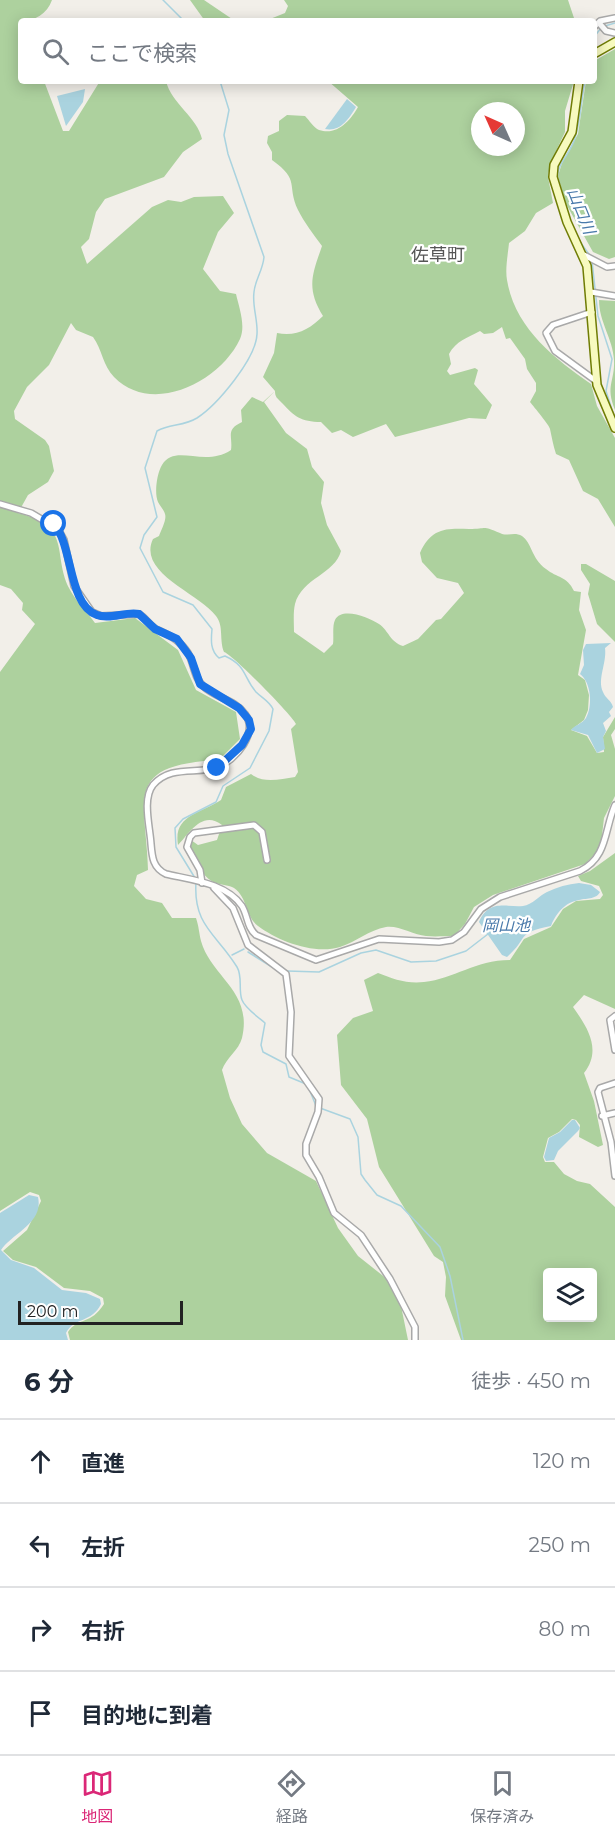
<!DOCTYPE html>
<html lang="ja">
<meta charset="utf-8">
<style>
:root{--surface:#fff;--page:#f6f6f7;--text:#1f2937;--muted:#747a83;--line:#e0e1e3;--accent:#db2777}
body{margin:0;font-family:Montserrat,"Noto Sans JP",sans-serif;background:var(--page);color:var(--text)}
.controls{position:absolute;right:18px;bottom:18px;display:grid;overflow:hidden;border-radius:6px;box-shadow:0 3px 15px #0003}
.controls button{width:54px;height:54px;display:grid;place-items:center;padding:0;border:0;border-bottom:2px solid var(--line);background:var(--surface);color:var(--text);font:30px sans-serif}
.compass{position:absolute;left:471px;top:102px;width:54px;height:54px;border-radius:50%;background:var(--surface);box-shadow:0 3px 15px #0003;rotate:315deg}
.scale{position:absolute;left:18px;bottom:15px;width:165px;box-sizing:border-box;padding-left:6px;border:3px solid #222;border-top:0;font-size:16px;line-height:21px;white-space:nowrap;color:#222;-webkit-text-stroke:4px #fff;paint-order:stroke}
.stop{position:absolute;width:18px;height:18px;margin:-14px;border:4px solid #1a73e8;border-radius:50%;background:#fff}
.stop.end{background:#1a73e8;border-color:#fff;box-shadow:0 2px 6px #0008}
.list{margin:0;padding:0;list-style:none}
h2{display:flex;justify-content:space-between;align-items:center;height:78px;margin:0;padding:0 24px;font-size:26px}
h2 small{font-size:20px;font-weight:400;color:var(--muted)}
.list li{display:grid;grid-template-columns:39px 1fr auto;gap:18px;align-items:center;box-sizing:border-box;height:84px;padding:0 24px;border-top:2px solid var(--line)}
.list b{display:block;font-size:22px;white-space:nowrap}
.list em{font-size:20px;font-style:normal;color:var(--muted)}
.icon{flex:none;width:33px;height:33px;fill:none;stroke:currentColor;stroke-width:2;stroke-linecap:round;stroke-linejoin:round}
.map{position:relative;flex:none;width:615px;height:1340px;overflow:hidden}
.search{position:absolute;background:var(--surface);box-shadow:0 3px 15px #0003;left:18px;right:18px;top:18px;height:66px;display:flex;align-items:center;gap:15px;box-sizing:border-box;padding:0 21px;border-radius:6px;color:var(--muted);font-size:22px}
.sheet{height:414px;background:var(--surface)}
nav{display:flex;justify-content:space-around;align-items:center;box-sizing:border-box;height:84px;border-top:2px solid var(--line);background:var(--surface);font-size:16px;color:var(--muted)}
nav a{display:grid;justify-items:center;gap:3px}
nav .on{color:var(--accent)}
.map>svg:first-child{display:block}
.forest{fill:#add19e;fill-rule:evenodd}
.water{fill:#aad3df}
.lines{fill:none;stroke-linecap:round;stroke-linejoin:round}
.stream{stroke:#aad3df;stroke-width:1.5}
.street-casing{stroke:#a9a9a9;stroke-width:8}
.secondary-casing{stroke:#707d05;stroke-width:10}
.street{stroke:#fff;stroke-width:5}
.secondary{stroke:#f7fabf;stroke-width:7}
.route{stroke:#1a73e8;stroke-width:8}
.labels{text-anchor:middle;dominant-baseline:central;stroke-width:4.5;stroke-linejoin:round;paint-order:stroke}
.water-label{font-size:16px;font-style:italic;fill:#4a7aab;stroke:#fff}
.quarter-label{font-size:18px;fill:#555;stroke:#fff}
</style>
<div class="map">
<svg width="615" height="1340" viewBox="0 0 615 1340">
<rect width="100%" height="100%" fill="#f2efe9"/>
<g class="forest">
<path d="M 0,0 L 52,0 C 47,14 35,21 21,21 L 21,81 L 44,81 L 63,131 L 69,131 L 100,81 L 166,81 C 171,103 198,118 202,139 L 183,152 L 164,177 L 105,199 L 96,212 L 89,239 L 81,247 L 87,264 L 152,207 L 168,200 L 181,202 L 194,197 L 223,196 L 234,213 L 218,232 L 203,269 L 220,291 L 236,294 C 239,307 246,326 240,339 C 220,382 152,416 114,377 C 103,366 102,349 93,337 L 76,330 L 71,323 L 49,365 L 27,387 L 14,411 L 15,419 L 45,440 L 49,446 L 54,471 L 48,482 L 28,495 L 18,513 C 73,527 52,553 69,588 C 75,600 87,612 95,623 L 135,618 L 178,650 L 196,690 L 236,712 L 240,739 L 219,760 C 122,765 146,798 148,870 L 137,875 L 134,886 L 146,899 L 162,903 L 172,918 L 196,918 C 199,927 199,933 201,941 C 211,977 253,991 242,1038 C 239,1050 226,1058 222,1070 L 230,1098 L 242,1124 L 267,1153 L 316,1181 L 338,1228 L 358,1256 L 387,1279 L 401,1306 L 408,1340 L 70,1340 L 68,1332 C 78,1317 91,1325 104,1304 L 103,1298 L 90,1291 L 64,1288 L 36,1267 L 13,1260 L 3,1251 L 27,1230 L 41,1201 L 39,1195 L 30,1192 L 0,1211 L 0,672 L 35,624 L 22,610 L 23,603 L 11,589 L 0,585 Z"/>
<polygon points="190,0 204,0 235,21 205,21"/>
<polygon points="284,0 568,0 575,21 265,21 285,13 288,6"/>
<polygon points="615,49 615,257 609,259 593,252 565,202 558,176 562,163 578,134 586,81 594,81 594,61"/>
<path d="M 328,81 L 574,81 L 565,111 L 565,132 L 550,164 L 548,177 L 553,203 L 536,213 L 525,231 L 509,243 C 508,254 505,269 507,280 C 515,328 554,358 591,384 L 597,406 L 615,438 L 615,527 L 598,499 L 583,491 L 569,460 L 556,454 C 553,445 552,438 550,429 C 550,426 534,407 530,402 L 536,391 L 536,383 L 527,369 L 525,359 L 510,338 L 506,339 L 502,327 L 493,333 L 484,334 L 480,331 C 467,338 456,341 449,354 L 451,364 L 447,371 L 450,375 L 475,368 L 478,370 L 474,384 L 492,405 L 486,419 L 469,418 L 395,437 L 386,424 L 353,437 L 341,430 L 332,433 L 321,422 C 301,422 294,416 282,403 C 277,398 275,397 275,391 L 264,402 L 286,433 L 307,449 L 312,467 L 324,482 L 321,503 L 327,525 L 341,551 C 335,574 302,578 295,604 C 293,612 294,624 294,632 L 324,653 L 333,644 C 334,637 332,626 335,620 C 342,606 370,618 379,624 C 389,631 390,642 403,646 L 418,639 L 436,620 L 441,619 L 464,593 L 458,583 L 437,578 L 422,562 L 420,553 C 431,528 446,528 469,529 C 488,529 481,525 500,533 C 507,537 514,531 522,536 C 532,543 531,558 546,569 C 557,578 567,576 574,591 L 581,592 L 579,610 L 586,630 L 578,675 L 585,680 L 589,695 L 588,710 L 584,720 L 571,730 L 587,736 L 597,753 L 604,752 L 603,737 L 615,717 L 615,729 L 611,735 L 615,749 L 615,796 L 604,818 L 601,844 L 595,854 L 585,864 L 493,895 L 474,907 L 465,924 L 454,936 C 445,936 435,937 426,936 C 414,935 398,925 386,927 C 369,930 356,942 340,947 C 314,955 278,941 258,926 C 245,916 248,898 234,888 C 229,885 222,885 216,883 C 202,878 191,857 189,843 L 191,840 L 198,845 L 217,840 L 222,825 C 202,809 188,835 178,845 C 173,815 200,814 221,800 L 226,787 L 251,774 C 264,784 280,779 295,777 L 298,772 L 291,729 L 296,724 C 292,715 232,654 224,652 C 219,640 224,626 216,616 C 199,593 137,573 153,539 L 159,536 C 161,530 167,520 165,514 C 164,510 160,506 158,502 C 154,493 157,473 162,465 C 175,443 204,468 231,450 C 233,436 225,430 242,422 L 241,410 L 252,397 L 263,402 L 275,391 L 263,377 L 274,353 L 277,333 C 296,337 310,329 323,316 C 306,288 312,275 322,246 C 314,235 304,222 298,210 C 286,184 301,181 272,160 L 272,152 L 267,143 L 268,136 L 279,131 L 279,121 L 287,115 L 305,116 C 309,120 314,128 319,130 C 337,136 350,121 358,107 ZM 480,111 L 516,111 L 516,147 L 480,147 Z"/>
<path d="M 599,300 L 615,301 L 615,410 C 605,385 615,382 614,360 C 613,339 599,322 599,300 Z"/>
<polygon points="581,564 586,564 615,581 615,642 597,624 588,594 590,584 581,570"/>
<path d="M 615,853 L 615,1009 L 584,995 L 573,1007 C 588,1028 602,1050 584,1073 L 594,1101 L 603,1145 L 598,1147 L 579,1137 L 580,1125 L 576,1120 L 572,1119 L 559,1132 L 548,1138 L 543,1157 L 545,1162 L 554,1162 L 564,1174 L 577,1181 L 590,1184 L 615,1207 L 615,1340 L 461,1340 L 445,1296 L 446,1277 L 443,1262 L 434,1256 L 379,1167 L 367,1119 L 341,1085 L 337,1035 L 353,1018 L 373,1011 L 364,980 L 378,973 C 393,979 407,984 424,982 C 454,979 475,960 510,960 L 524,939 L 551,927 L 563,909 L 576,901 L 600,899 L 603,895 L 599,886 L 581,881 L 578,876 L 590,871 ZM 548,1272 L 592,1272 L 592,1318 L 548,1318 Z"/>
</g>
<g class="water">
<polygon points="85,89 83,102 66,126 57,96"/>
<path d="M 347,99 L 356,107 C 349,119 340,132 325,129 Z"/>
<path d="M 611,643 L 605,648 C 607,663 597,679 603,692 C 605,698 611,700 613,707 L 609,712 L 611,716 L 603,723 L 606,731 L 603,737 L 605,749 L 597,753 L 588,735 L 571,730 C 575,725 582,724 586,718 C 593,706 591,682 580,674 L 584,665 L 583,650 L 586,644 Z"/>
<path d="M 579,883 L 591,885 L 600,892 C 593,906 567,888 551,926 C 515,933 529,938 507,957 L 502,955 L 479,922 C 489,898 508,908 523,906 C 532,905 540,895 547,892 C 557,887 568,884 579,883 Z"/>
<polygon points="572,1120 575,1120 580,1128 578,1131 558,1151 554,1160 546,1161 544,1157 549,1138 560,1132"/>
<path d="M 29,1195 L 38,1197 C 44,1223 11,1234 1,1250 L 11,1260 L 34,1268 L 62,1290 L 86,1293 L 100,1299 L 101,1304 C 92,1323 74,1317 66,1333 L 68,1340 L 0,1340 L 0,1213 Z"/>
</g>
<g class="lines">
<g class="stream">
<polyline points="163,0 184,21"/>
<polyline points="605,26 615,23"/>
<polyline points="594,37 601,28"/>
<path d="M 557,181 C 557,162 570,155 575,138 C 581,120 581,100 585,81"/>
<polyline points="578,239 591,257"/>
<polyline points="592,261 598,316 612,359 606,391 615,419"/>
<polyline points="598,296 615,299"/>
<path d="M 195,878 L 176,847 L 175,828 L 183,819 L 216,802 L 223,786 L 250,768 L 269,731 L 273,709 C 269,701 262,698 256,692 C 243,677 247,666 225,656 L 219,658 C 210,650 211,640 212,629 L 193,605 L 163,592 L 140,548 L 144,535 L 157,517 L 145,468 L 157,431 C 170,424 184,426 197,418 C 217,405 256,359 257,334 C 258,320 252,306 254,292 C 255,280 263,270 264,257 L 228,154 L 224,135 L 229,110 L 220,81"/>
<path d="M 196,882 C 193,926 217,934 237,967 C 243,977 238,990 242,1000 C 245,1008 258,1017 265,1023 L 261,1045 L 263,1052 L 286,1064 L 289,1077 L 306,1084"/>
<polyline points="248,952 272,967"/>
<polyline points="232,955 244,949"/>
<polyline points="287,971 319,972 361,953 376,950 411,962 436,961 466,951 488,934"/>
<polyline points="310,1091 316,1106"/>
<polyline points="320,1108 350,1119 358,1137 361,1174 365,1180 377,1195 401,1206 440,1247 450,1276 463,1340"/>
</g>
<g class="street-casing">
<g id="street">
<polyline points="599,23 606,31 615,33"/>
<polyline points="594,27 600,21 615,18"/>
<polyline points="584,255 607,267 615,266"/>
<polyline points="591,292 615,296"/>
<polyline points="592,312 553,325 546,333 555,351 596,381"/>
<path d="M 0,504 L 31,513 L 58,529 L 64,540 L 74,586 L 92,612 L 101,616 L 139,614 C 146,618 150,626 156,629 C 170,636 179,639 188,653 C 194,663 194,678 203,686 C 215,698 234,699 245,714 C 259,732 236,760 218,767 C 198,775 171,764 153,785 C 142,799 150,827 151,844 C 152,857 153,868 166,874 C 192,880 226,883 242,906 C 248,916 247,928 256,935 L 316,960 L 379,939 L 439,942 L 452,940 L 464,932 L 481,909 L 500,897 L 580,871 C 608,857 604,830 615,805"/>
<polyline points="202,883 200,870 187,847 190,837 194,833 254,825 262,832 267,860"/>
<polyline points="214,888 233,908 248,945 286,974 291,1012 289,1056 319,1099 318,1112 306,1144 306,1155 319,1177 334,1213 361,1235 390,1279 415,1327 415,1340"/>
<polyline points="615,1016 610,1020 615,1050"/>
<polyline points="615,1083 600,1088 598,1092 611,1142 615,1176"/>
<polyline points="602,1116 615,1113"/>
</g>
</g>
<g class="secondary-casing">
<g id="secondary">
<polyline points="594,54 615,42"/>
<polyline points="579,81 572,132 554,165 553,177 567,222 587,266 597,385 615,428"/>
</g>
</g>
<use href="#street" class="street"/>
<use href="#secondary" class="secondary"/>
</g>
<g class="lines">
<path class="route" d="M 54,524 C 73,545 68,605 97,615 C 110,620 126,611 139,614 L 155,629 L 177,639 L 191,658 L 200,684 L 239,708 L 249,720 L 251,729 L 242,745 L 217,768"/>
</g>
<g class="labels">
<g class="water-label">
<text transform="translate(581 211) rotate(68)">山口川</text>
<text x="506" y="925">岡山池</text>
</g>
<g class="quarter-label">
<text x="438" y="255">佐草町</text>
</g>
</g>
</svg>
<div class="controls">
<button><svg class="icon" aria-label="layers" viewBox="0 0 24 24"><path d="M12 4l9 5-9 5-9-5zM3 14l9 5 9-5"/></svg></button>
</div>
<svg class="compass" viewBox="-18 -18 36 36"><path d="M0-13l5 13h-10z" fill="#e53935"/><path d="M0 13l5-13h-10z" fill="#747a83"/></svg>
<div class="scale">200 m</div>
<div class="stop" style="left:54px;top:524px"></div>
<div class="stop end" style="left:217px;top:768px"></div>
<div class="search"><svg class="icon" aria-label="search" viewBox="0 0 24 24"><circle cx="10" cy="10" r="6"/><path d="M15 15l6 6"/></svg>ここで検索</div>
</div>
<section class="sheet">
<h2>6 分<small>徒歩 · 450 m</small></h2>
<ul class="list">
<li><svg class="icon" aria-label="ahead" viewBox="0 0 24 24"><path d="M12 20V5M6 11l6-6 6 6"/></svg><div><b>直進</b></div><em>120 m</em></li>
<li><svg class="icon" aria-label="left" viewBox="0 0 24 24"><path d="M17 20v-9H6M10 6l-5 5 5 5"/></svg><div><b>左折</b></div><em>250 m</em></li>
<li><svg class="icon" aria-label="right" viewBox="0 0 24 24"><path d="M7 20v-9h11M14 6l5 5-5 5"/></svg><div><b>右折</b></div><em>80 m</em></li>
<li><svg class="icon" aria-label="arrive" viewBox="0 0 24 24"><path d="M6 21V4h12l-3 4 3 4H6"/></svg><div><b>目的地に到着</b></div></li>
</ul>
</section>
<nav>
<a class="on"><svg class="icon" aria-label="map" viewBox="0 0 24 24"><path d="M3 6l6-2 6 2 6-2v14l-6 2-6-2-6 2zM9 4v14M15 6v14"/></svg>地図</a>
<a><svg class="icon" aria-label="directions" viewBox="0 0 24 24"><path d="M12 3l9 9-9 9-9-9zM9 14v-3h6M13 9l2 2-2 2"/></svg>経路</a>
<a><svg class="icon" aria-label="saved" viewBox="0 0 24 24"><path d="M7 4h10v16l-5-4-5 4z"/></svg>保存済み</a>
</nav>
